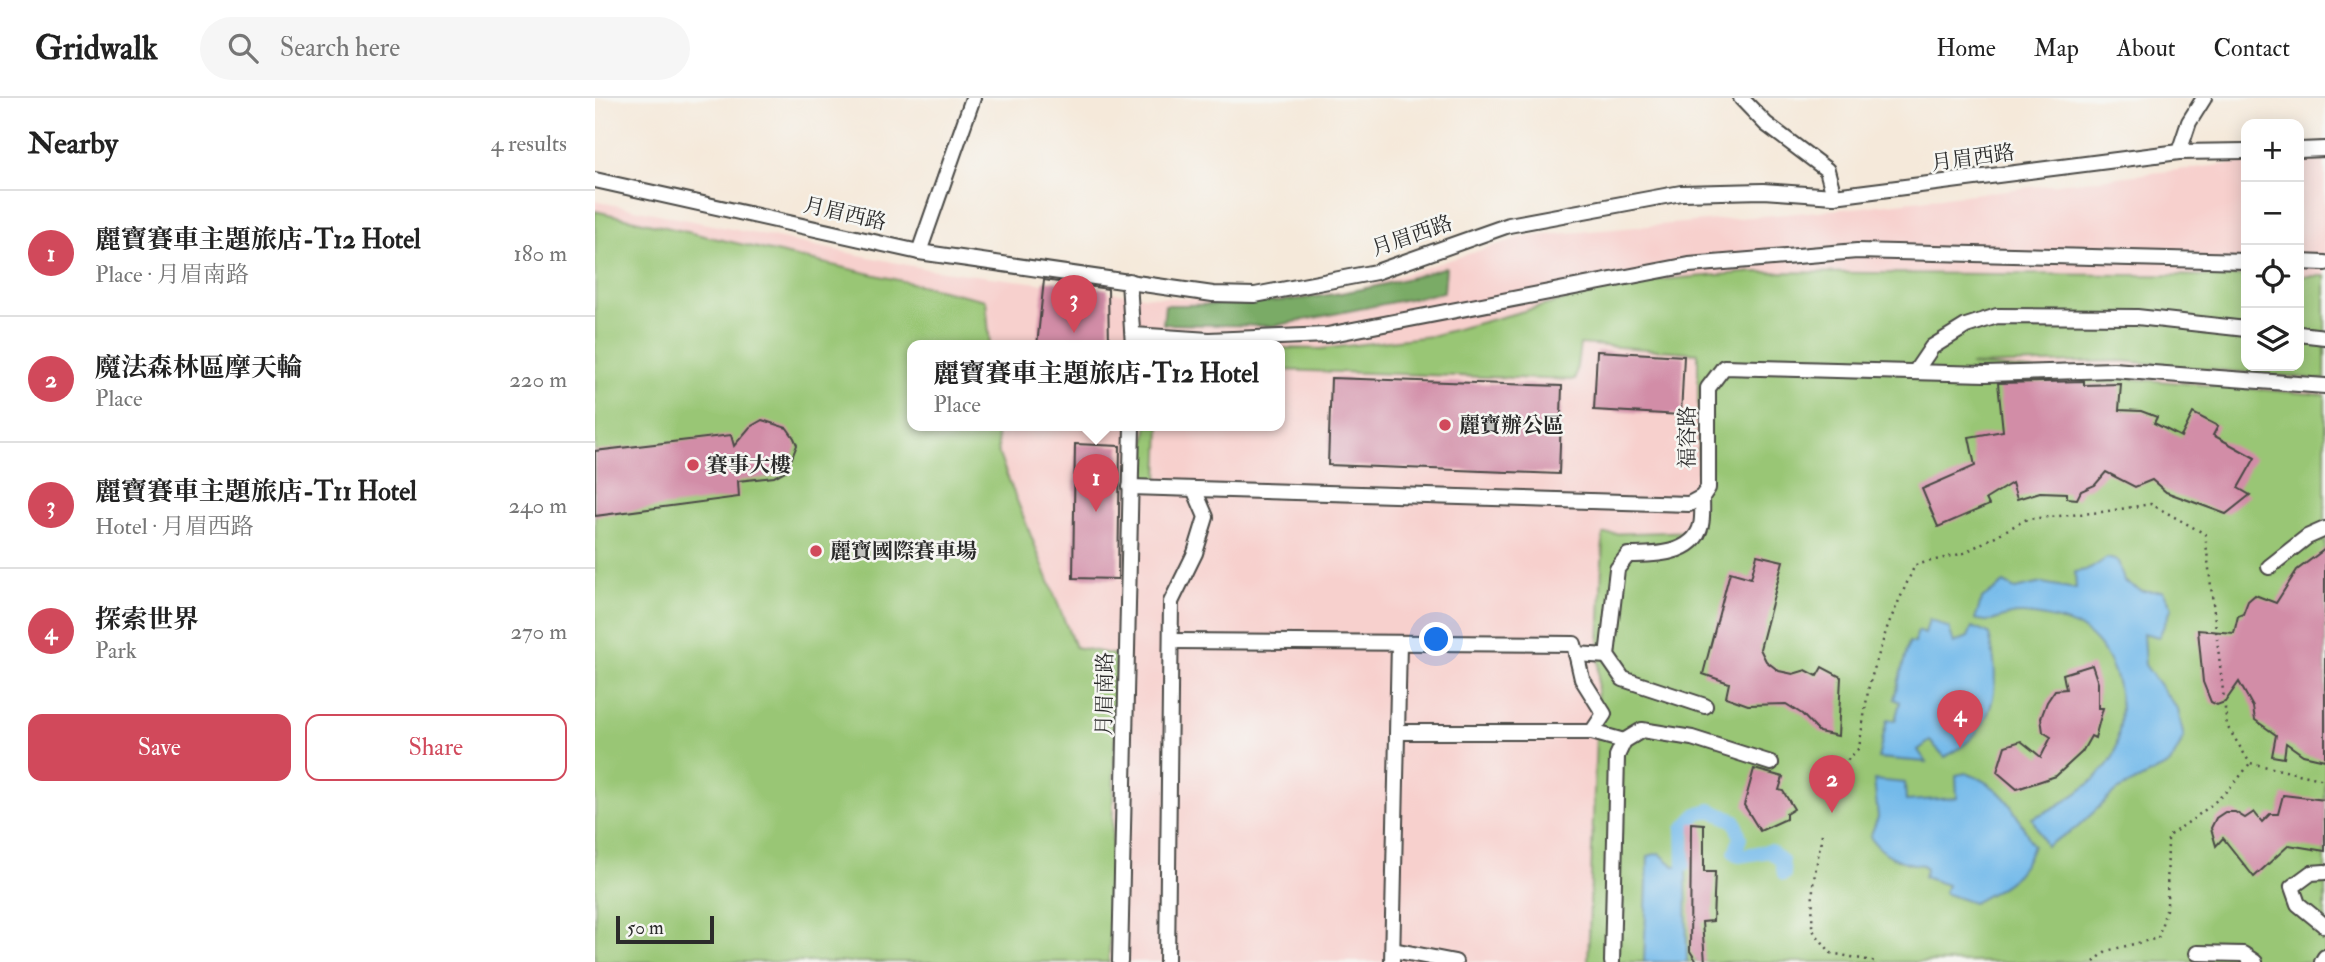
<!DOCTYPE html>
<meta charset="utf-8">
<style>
:root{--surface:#fff;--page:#f6f6f6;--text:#222;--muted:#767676;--line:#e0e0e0;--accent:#d1495b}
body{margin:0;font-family:"IM FELL Double Pica","Noto Serif TC",serif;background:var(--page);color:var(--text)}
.controls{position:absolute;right:21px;top:21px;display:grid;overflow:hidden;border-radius:14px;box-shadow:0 4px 18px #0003}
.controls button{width:63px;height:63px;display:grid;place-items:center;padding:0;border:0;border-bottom:2px solid var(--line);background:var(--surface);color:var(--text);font:35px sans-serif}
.scale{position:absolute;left:21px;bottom:18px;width:98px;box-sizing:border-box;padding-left:7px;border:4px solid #2b2b2b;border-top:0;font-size:19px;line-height:24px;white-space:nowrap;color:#2b2b2b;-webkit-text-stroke:5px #f6f6f2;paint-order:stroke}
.you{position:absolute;left:842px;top:542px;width:24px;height:24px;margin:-18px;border:5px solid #fff;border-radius:50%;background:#1a73e8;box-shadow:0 0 0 10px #1a73e833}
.badge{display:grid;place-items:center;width:46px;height:46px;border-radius:50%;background:var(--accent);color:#fff;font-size:23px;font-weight:700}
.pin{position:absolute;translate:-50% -58px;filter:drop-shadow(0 2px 4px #0008)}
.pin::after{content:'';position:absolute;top:37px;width:24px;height:21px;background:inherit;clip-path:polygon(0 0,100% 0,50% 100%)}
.popup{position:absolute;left:312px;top:242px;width:378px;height:91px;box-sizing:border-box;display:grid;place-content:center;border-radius:14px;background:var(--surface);filter:drop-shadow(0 2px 5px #0005);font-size:23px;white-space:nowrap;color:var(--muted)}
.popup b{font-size:26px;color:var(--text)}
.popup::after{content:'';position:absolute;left:50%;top:100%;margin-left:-14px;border:14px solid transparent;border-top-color:var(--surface)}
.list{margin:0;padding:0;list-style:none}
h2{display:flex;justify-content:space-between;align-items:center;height:91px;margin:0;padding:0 28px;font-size:30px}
h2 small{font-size:23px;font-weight:400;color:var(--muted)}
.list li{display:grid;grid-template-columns:46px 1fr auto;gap:21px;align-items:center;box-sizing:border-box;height:126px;padding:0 28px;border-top:2px solid var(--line)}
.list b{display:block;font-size:26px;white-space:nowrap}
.list p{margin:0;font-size:23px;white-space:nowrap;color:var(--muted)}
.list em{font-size:23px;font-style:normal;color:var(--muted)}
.actions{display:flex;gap:14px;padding:21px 28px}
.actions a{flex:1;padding:16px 0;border:2px solid var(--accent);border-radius:14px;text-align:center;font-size:24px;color:var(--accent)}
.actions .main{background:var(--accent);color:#fff}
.icon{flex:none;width:38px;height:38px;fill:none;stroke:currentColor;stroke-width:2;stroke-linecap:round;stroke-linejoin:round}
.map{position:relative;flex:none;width:1730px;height:864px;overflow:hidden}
header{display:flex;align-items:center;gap:42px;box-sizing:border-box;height:98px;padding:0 35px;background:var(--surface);border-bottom:2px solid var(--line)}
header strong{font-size:33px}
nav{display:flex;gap:38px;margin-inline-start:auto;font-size:24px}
.search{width:490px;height:63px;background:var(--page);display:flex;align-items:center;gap:18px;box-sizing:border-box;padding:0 24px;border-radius:38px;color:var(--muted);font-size:26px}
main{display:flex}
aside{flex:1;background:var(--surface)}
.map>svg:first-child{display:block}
.built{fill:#f7d0cd;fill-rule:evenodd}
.green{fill:#99c674;stroke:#627850;stroke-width:2}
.forest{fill:#7aab66;stroke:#526b48;stroke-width:2}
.water{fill:#73baea;stroke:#4f728a;stroke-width:2}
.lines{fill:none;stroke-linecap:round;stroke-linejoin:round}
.canal{stroke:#73baea;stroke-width:14}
.building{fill:#d28da7}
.minor-casing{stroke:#494845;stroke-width:18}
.path{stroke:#494845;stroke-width:2.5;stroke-dasharray:2 5;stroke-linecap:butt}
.minor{stroke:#fff;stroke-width:14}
.poi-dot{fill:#d1495b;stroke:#f6f6f2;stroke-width:2.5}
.labels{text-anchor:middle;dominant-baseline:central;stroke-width:5;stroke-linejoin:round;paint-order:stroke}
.street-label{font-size:21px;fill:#2b2b2b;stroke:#f6f6f2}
.poi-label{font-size:21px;font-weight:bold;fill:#2b2b2b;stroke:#f6f6f2;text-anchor:start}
</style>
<header>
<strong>Gridwalk</strong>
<div class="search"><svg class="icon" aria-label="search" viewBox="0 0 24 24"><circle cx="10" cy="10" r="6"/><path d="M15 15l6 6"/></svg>Search here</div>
<nav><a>Home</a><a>Map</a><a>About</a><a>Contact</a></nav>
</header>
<main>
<aside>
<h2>Nearby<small>4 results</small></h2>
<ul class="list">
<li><span class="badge">1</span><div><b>麗寶賽車主題旅店-T12 Hotel</b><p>Place · 月眉南路</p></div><em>180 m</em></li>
<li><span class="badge">2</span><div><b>魔法森林區摩天輪</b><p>Place</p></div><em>220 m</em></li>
<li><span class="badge">3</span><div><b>麗寶賽車主題旅店-T11 Hotel</b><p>Hotel · 月眉西路</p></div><em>240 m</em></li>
<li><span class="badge">4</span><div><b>探索世界</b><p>Park</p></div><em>270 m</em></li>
</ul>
<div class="actions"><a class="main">Save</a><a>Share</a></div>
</aside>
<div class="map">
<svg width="1730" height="864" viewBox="0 0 1730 864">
<rect width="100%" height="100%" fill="#f6f6f2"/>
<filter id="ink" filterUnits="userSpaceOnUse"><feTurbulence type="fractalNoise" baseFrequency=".0143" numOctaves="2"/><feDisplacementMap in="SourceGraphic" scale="14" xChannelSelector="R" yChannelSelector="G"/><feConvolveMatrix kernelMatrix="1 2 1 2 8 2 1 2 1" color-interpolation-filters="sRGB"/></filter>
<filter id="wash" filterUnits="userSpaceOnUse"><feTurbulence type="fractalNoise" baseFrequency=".00686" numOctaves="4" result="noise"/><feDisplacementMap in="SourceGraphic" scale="28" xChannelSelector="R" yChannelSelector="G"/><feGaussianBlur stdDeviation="1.57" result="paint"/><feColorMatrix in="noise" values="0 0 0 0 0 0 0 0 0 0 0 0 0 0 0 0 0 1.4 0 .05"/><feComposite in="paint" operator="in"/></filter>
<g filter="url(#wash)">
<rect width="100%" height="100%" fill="#f5e9da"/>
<path class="built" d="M 1704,62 L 1730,63 L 1730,864 L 0,864 L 0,103 L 332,171 L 548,198 L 648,204 L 762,191 L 927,139 L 1258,110 L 1651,64 L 1651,268 L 1704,268 ZM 317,248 L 685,248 L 685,328 L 317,328 Z"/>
<g class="green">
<polygon points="0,113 391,202 395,248 317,248 317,328 401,328 404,357 480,549 522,557 514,864 0,864"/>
<polygon points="1160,174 1651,178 1651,268 1704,268 1704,178 1730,178 1730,282 1527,263 1375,267 1730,297 1730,864 993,864 1008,436 1103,433 1103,255 985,246 980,282 685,272 685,250 726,251 836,238 1037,184"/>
<polygon points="552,328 565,328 563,382 549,382"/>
</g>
<path class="forest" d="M 851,169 L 849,194 L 679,228 L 568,226 L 570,207 C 670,207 754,201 851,169 Z"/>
<g class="water">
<path d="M 1512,460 L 1523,463 L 1529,483 L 1547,493 L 1568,493 L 1577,509 L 1564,539 L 1548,535 L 1550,567 L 1583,612 L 1589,640 L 1575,666 L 1521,693 L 1483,729 L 1451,748 L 1437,720 C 1466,708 1501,686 1518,659 C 1521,654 1522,645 1523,638 C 1531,601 1521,556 1488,532 C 1475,523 1432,513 1416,517 C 1398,521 1400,526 1380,521 L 1387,501 L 1409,485 L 1420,491 L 1447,485 L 1481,491 L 1480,474 L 1495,471 Z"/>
<path d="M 1334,521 L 1354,530 L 1359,545 L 1373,539 L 1377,529 L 1394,536 C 1407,588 1401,633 1350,659 L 1335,643 L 1323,652 L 1331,664 L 1283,660 L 1292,622 L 1300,623 L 1305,604 L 1299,601 L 1314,544 L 1319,545 L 1323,533 L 1330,536 Z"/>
<path d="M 1371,675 C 1411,689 1420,713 1438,748 C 1425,782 1408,789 1378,805 L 1349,795 L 1352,787 L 1329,779 L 1331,771 L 1328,767 C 1307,766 1287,757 1275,739 L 1283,719 L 1279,682 L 1310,685 L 1311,703 L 1362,700 L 1361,677 Z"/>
<polygon points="1064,755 1079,768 1091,767 1092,864 1049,864 1053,758"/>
</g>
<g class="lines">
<polyline class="canal" points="1089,767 1088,731 1102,716 1115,712 1140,723 1145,740 1140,755 1144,758 1175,753 1187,763 1189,776"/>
</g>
<g id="blocks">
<g class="building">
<polygon points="449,182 513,191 514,248 442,248"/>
<polygon points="1002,253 1089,258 1086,317 999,312"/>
<polygon points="736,280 967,288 964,376 733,367"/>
<polygon points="1489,283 1489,287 1526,286 1524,312 1546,313 1562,319 1559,325 1586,339 1598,315 1623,328 1618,337 1660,360 1643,390 1655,397 1631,416 1571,394 1557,382 1540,389 1511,374 1500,387 1486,393 1482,401 1472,400 1472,395 1445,394 1422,401 1417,385 1391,401 1394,407 1343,429 1327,391 1380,368 1374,339 1408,333 1403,285"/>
<polygon points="167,322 192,330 199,340 202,347 192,372 179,379 143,383 144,399 0,418 0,353 136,337 139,348 155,329"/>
<polygon points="480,346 525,348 523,481 478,480"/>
<polygon points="1730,451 1730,662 1708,657 1691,645 1689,660 1677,658 1681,637 1660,622 1658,609 1644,584 1630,604 1622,607 1616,604 1608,584 1603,532 1639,535 1643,518 1648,516 1653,503 1660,497 1681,505 1702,472"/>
<polygon points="1162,457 1188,463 1165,551 1171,563 1184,573 1198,576 1211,572 1222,578 1227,569 1246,579 1243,638 1224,634 1207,616 1191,606 1153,607 1131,599 1134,585 1108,576 1135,474 1156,480"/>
<polygon points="1497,567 1503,585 1503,610 1508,610 1500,640 1496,638 1487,654 1461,678 1422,691 1402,674 1410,648 1426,643 1446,659 1456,639 1448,634 1446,620 1452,604 1460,592 1471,591 1468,576"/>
<polygon points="1159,671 1188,679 1184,692 1188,693 1199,711 1191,716 1191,721 1165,733 1149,707"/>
<polygon points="1688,697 1730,702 1730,753 1694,747 1659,779 1628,740 1621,748 1616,730 1621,720 1630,714 1640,714 1650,720 1659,714 1667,724 1675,716 1683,716"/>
<polygon points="1096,725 1109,726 1109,774 1120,774 1118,823 1107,824 1110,864 1102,864 1095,853"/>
</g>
</g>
</g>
<g filter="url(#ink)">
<use href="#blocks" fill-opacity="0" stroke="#494845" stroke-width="2"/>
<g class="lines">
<g class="minor-casing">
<g id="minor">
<polyline points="1146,0 1171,26 1232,72 1239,98"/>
<polyline points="1704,52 1730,51"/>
<polyline points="1584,54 1594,24 1609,0"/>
<polyline points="0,82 324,154 618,196 660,197 781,174 914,127 1086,95 1168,93 1239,98 1584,54 1651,53"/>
<polyline points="324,154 378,0"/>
<polyline points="1704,164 1730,165"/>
<polyline points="534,183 538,248"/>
<polyline points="1704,236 1730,239"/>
<polyline points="539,237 614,242 732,237 1094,167 1262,153 1651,163"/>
<polyline points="1320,274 1337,249 1371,228 1402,218 1542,219 1651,231"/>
<polyline points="535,389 1094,406 1107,399 1113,390 1113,290 1129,269 1391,276 1518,272 1730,288"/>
<path d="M 1107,399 C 1107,407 1108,419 1106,427 C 1099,457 1058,457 1033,457 L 1022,471 L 1012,558 L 1028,581 L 1110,608"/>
<polyline points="1674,469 1712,439 1730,431"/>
<polyline points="576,543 979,546 987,581 1009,616 997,634 1029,643"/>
<polyline points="981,556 1012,558"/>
<polyline points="803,634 997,634"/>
<polyline points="1730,774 1716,775 1697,789 1703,806 1730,828"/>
<polyline points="798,852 860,864"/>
<polyline points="1602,855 1648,856 1660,864"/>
<polyline points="525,864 537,328"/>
<polyline points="572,864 576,504 600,455 611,419 599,391"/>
<polyline points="797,864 804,545"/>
<polyline points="1017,864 1022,658 1029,643 1047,632 1097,640 1176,665"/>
<polyline points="1727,864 1730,859"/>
</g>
</g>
<g class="path">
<polyline points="1232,697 1234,682 1264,650 1274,587 1293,527 1320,467 1369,455 1432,421 1507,414 1556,406 1610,436 1632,628 1655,665 1730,682"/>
<polyline points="1227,736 1218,787 1217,831 1236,855 1282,864"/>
<polyline points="1324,864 1342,864"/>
<path d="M 1499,864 L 1511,853 L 1563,840 L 1572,808 L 1573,738 C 1605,717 1634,696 1655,665"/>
</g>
<use href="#minor" class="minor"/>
</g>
</g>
<g class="poi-dot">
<circle cx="850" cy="327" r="7"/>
<circle cx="98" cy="367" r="7"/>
<circle cx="221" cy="453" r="7"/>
</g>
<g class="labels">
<g class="street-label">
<text transform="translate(1378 60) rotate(-8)">月眉西路</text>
<text transform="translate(250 116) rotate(13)">月眉西路</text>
<text transform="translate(817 138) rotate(-19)">月眉西路</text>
<text transform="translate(1092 339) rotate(-90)">福容路</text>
<text transform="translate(510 596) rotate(-89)">月眉南路</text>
</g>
<g class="poi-label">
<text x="864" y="327">麗寶辦公區</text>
<text x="112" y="367">賽事大樓</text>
<text x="235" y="453">麗寶國際賽車場</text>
</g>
</g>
</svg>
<div class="controls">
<button>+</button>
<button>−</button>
<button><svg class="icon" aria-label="locate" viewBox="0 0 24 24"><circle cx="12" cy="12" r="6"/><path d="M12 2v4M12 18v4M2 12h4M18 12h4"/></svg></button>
<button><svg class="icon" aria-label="layers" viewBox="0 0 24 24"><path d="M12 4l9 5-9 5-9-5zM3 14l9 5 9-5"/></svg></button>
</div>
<div class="scale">50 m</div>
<div class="you"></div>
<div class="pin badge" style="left:501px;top:414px">1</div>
<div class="popup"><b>麗寶賽車主題旅店-T12 Hotel</b>Place</div>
<div class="pin badge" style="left:1237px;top:715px">2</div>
<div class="pin badge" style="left:479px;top:235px">3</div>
<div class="pin badge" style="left:1365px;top:650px">4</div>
</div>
</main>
